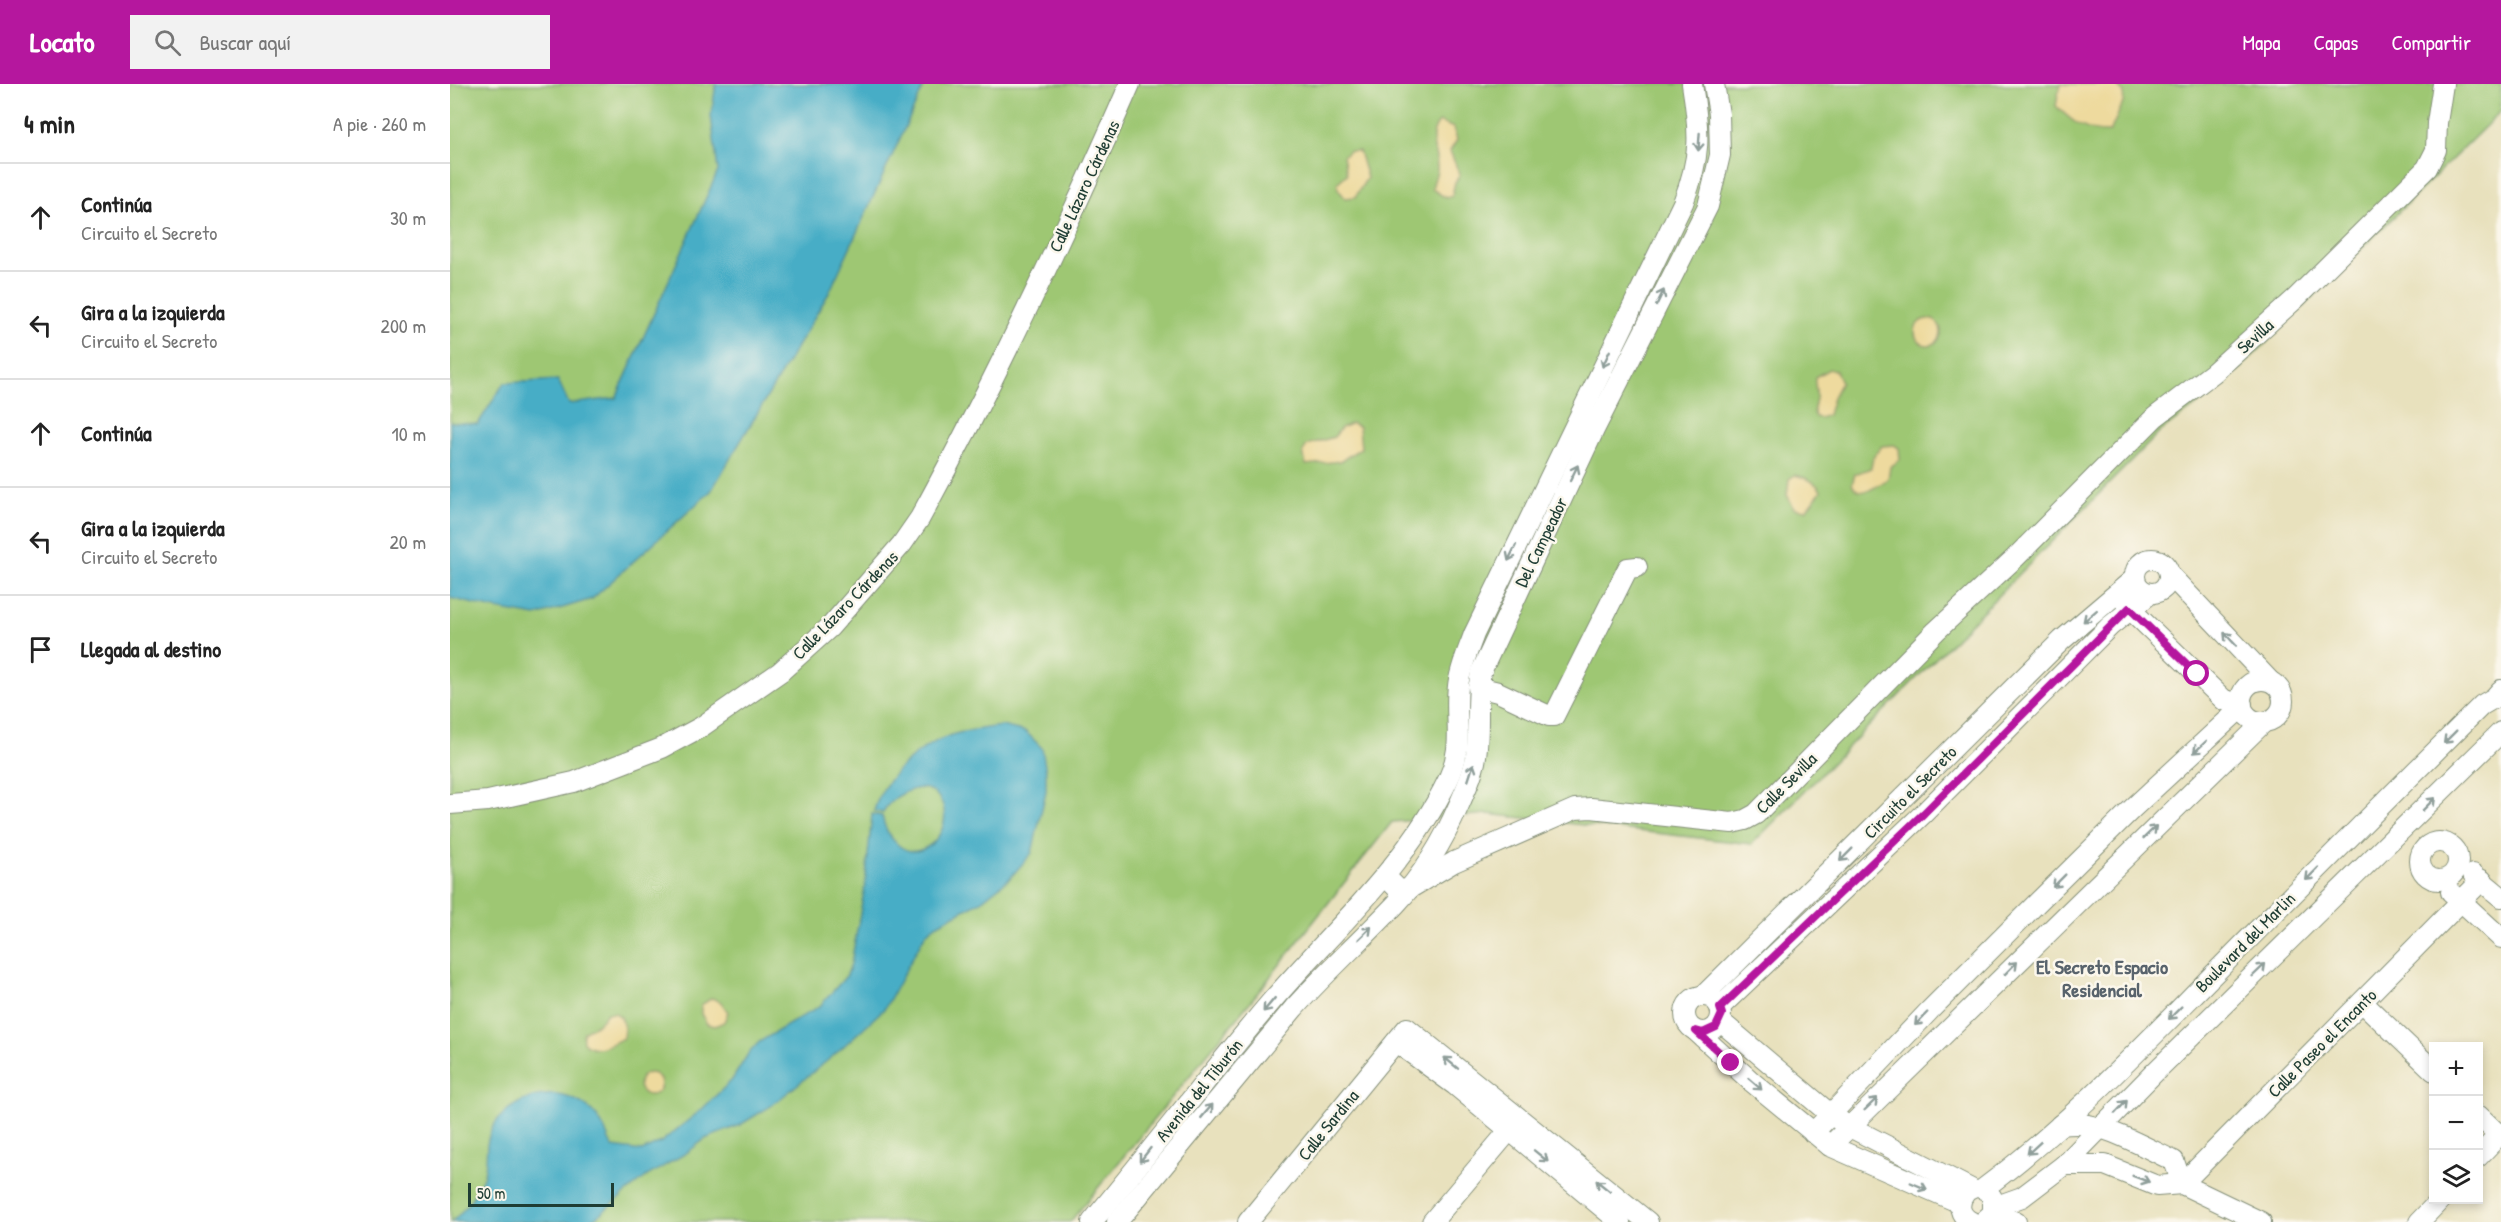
<!DOCTYPE html>
<html lang="es">
<meta charset="utf-8">
<style>
:root{--surface:#fff;--page:#f2f2f2;--text:#222;--muted:#767676;--line:#e0e0e0;--accent:#b5179e}
body{margin:0;font-family:"Patrick Hand",sans-serif;background:var(--page);color:var(--text)}
.controls{position:absolute;right:18px;bottom:18px;display:grid;overflow:hidden;border-radius:0px;box-shadow:0 3px 9px #0003}
.controls button{width:54px;height:54px;display:grid;place-items:center;padding:0;border:0;border-bottom:2px solid var(--line);background:var(--surface);color:var(--text);font:30px sans-serif}
.scale{position:absolute;left:18px;bottom:15px;width:146px;box-sizing:border-box;padding-left:6px;border:3px solid #1f3d34;border-top:0;font-size:16px;line-height:21px;white-space:nowrap;color:#1f3d34;-webkit-text-stroke:4px #fbf7ec;paint-order:stroke}
.stop{position:absolute;width:18px;height:18px;margin:-14px;border:4px solid #b5179e;border-radius:50%;background:#fff}
.stop.end{background:#b5179e;border-color:#fff;box-shadow:0 2px 6px #0008}
.list{margin:0;padding:0;list-style:none}
h2{display:flex;justify-content:space-between;align-items:center;height:78px;margin:0;padding:0 24px;font-size:26px}
h2 small{font-size:20px;font-weight:400;color:var(--muted)}
.list li{display:grid;grid-template-columns:39px 1fr auto;gap:18px;align-items:center;box-sizing:border-box;height:108px;padding:0 24px;border-top:2px solid var(--line)}
.list b{display:block;font-size:22px;white-space:nowrap}
.list p{margin:0;font-size:20px;white-space:nowrap;color:var(--muted)}
.list em{font-size:20px;font-style:normal;color:var(--muted)}
.icon{flex:none;width:33px;height:33px;fill:none;stroke:currentColor;stroke-width:2;stroke-linecap:round;stroke-linejoin:round}
.map{position:relative;flex:none;width:2051px;height:1138px;overflow:hidden}
header{display:flex;align-items:center;gap:36px;box-sizing:border-box;height:84px;padding:0 30px;background:var(--accent);color:#fff}
header strong{font-size:28px}
nav{display:flex;gap:33px;margin-inline-start:auto;font-size:21px}
.search{width:420px;height:54px;background:var(--page);display:flex;align-items:center;gap:15px;box-sizing:border-box;padding:0 21px;border-radius:0px;color:var(--muted);font-size:22px}
main{display:flex}
aside{flex:1;background:var(--surface)}
.map>svg:first-child{display:block}
.green{fill:#9ec773;stroke:#5e8254;stroke-width:1.5}
.sand{fill:#eeda9e;stroke:#868c69;stroke-width:1.5}
.water{fill:#47adc6;stroke:#33757d;stroke-width:1.5}
.lines{fill:none;stroke-linecap:round;stroke-linejoin:round}
.street-casing{stroke:#848f78;stroke-width:22}
.street{stroke:#fff;stroke-width:20}
.oneway{stroke:#8f9e9a}
.route{stroke:#b5179e;stroke-width:8}
.labels{text-anchor:middle;dominant-baseline:central;stroke-width:5;stroke-linejoin:round;paint-order:stroke}
.street-label{font-size:18px;fill:#1f3d34;stroke:#fbf7ec}
.neighbourhood-label{font-size:20px;font-weight:bold;fill:#58636c;stroke:#fbf7ec}
</style>
<header>
<strong>Locato</strong>
<div class="search"><svg class="icon" aria-label="search" viewBox="0 0 24 24"><circle cx="10" cy="10" r="6"/><path d="M15 15l6 6"/></svg>Buscar aquí</div>
<nav><a>Mapa</a><a>Capas</a><a>Compartir</a></nav>
</header>
<main>
<aside>
<h2>4 min<small>A pie · 260 m</small></h2>
<ul class="list">
<li><svg class="icon" aria-label="ahead" viewBox="0 0 24 24"><path d="M12 20V5M6 11l6-6 6 6"/></svg><div><b>Continúa</b><p>Circuito el Secreto</p></div><em>30 m</em></li>
<li><svg class="icon" aria-label="left" viewBox="0 0 24 24"><path d="M17 20v-9H6M10 6l-5 5 5 5"/></svg><div><b>Gira a la izquierda</b><p>Circuito el Secreto</p></div><em>200 m</em></li>
<li><svg class="icon" aria-label="ahead" viewBox="0 0 24 24"><path d="M12 20V5M6 11l6-6 6 6"/></svg><div><b>Continúa</b></div><em>10 m</em></li>
<li><svg class="icon" aria-label="left" viewBox="0 0 24 24"><path d="M17 20v-9H6M10 6l-5 5 5 5"/></svg><div><b>Gira a la izquierda</b><p>Circuito el Secreto</p></div><em>20 m</em></li>
<li><svg class="icon" aria-label="arrive" viewBox="0 0 24 24"><path d="M6 21V4h12l-3 4 3 4H6"/></svg><div><b>Llegada al destino</b></div></li>
</ul>
</aside>
<div class="map">
<svg width="2051" height="1138" viewBox="0 0 2051 1138">
<rect width="100%" height="100%" fill="#fbf7ec"/>
<filter id="ink" filterUnits="userSpaceOnUse"><feTurbulence type="fractalNoise" baseFrequency=".0167" numOctaves="2"/><feDisplacementMap in="SourceGraphic" scale="12" xChannelSelector="R" yChannelSelector="G"/><feConvolveMatrix kernelMatrix="1 2 1 2 8 2 1 2 1" color-interpolation-filters="sRGB"/></filter>
<filter id="wash" filterUnits="userSpaceOnUse"><feTurbulence type="fractalNoise" baseFrequency=".008" numOctaves="4" result="noise"/><feDisplacementMap in="SourceGraphic" scale="24" xChannelSelector="R" yChannelSelector="G"/><feGaussianBlur stdDeviation="1.35" result="paint"/><feColorMatrix in="noise" values="0 0 0 0 0 0 0 0 0 0 0 0 0 0 0 0 0 1.4 0 .05"/><feComposite in="paint" operator="in"/></filter>
<g filter="url(#wash)">
<rect width="100%" height="100%" fill="#e8e1bd"/>
<polygon class="green" points="0,0 2051,0 2051,27 1769,305 1710,348 1302,760 1038,730 942,738 809,907 620,1138 0,1138"/>
<g class="sand">
<path d="M 1610,0 L 1665,0 L 1674,9 L 1673,19 L 1660,48 C 1635,49 1623,38 1606,22 Z"/>
<path d="M 989,38 L 1004,44 L 1007,56 L 1000,67 L 1010,91 L 1005,98 L 1002,112 L 996,114 L 982,105 C 983,99 986,92 987,86 C 988,68 976,54 989,38 Z"/>
<polygon points="899,67 909,67 917,94 905,113 895,114 888,105 887,99 897,90 893,72"/>
<circle cx="1478" cy="248" r="13"/>
<path d="M 1379,285 L 1386,287 L 1391,298 L 1383,313 L 1378,331 L 1370,334 L 1365,333 C 1361,323 1368,317 1366,308 C 1366,302 1364,300 1365,293 Z"/>
<polygon points="902,339 909,343 911,364 891,377 856,381 853,368 857,361 884,353 891,344"/>
<path d="M 1444,361 L 1449,364 L 1450,376 L 1440,383 L 1438,395 C 1427,402 1410,416 1402,400 L 1405,390 L 1421,384 L 1423,373 L 1432,362 Z"/>
<path d="M 1345,391 C 1354,393 1367,398 1371,407 L 1356,426 L 1344,424 L 1337,411 L 1339,395 Z"/>
<polygon points="262,914 271,918 278,928 274,938 265,942 257,940 251,930 251,921"/>
<path d="M 157,929 L 165,929 L 171,933 L 174,944 L 173,954 C 160,961 146,970 133,958 C 131,945 136,947 146,941 C 151,938 154,933 157,929 Z"/>
<circle cx="200" cy="1000" r="11"/>
</g>
<g class="water">
<polygon points="266,0 475,0 379,209 261,407 142,515 86,532 40,524 0,514 0,338 28,340 54,299 108,296 119,320 166,314 268,87 261,32"/>
<path d="M 552,642 L 576,648 L 592,664 L 596,688 L 596,707 L 582,769 L 560,794 L 531,817 L 486,841 L 476,849 L 435,924 L 383,972 L 321,1022 L 290,1041 L 255,1055 L 238,1068 L 197,1092 L 140,1138 L 1,1138 C 14,1128 27,1108 33,1093 C 37,1082 36,1071 37,1061 C 40,1035 63,1018 87,1012 C 112,1006 141,1018 153,1042 C 157,1049 158,1056 163,1063 L 192,1067 L 211,1058 L 251,1026 L 282,996 L 298,970 L 309,958 L 370,922 L 397,891 L 401,880 L 415,802 L 422,730 L 432,732 C 436,752 454,777 477,763 C 496,752 502,722 483,708 C 468,697 438,714 433,729 L 424,727 C 433,693 469,662 501,651 C 518,646 535,644 552,642 Z"/>
</g>
</g>
<g filter="url(#ink)">
<g class="lines">
<g class="street-casing">
<g id="street">
<circle cx="1702" cy="492" r="17"/>
<polyline points="1720,491 1820,597"/>
<polyline points="1673,514 1679,524 1774,616 1792,620"/>
<circle cx="1812" cy="617" r="21"/>
<polyline points="1028,603 1048,608 1099,632 1104,632 1178,484 1187,483"/>
<path d="M 0,720 L 38,717 L 124,698 L 212,664 L 251,643 L 330,588 L 380,543 L 452,460 L 470,434 C 547,293 616,147 680,0"/>
<circle cx="1989" cy="777" r="19"/>
<polyline points="2023,790 2051,813"/>
<polyline points="935,792 948,805 957,806 1004,778 1125,725 1141,724 1282,739 1295,736 1306,730 1486,547 1565,474 1705,333 1763,289 1845,215 1977,84 1986,66 1987,39 1993,0"/>
<polyline points="2001,808 2051,854"/>
<circle cx="1253" cy="930" r="18"/>
<polyline points="1253,912 1612,556 1685,494"/>
<polyline points="1912,918 1984,987"/>
<polyline points="1270,923 1474,729 1660,542 1700,510"/>
<polyline points="1270,937 1380,1030 1398,1042 1521,1105"/>
<polyline points="1246,947 1302,998 1380,1062 1510,1119"/>
<polyline points="946,958 1005,1001 1170,1138"/>
<polyline points="2028,1031 2049,1051"/>
<path d="M 1610,1041 C 1619,1040 1629,1039 1638,1041 C 1662,1045 1701,1066 1724,1077 L 1732,1100"/>
<polyline points="1363,1049 1480,926 1584,822 1683,724 1792,623"/>
<polyline points="1380,1062 1814,638"/>
<polyline points="2028,1073 2051,1049"/>
<polyline points="1614,1081 1655,1081 1707,1102 1732,1100 1811,1138"/>
<polyline points="1732,1100 2032,796"/>
<path d="M 1533,1105 C 1615,1044 1687,968 1759,895 C 1850,803 1940,712 2032,621 L 2044,614 L 2051,606"/>
<path d="M 1515,1109 C 1507,1120 1509,1132 1522,1138"/>
<polyline points="1544,1123 1572,1113 1614,1081 1704,989 2051,648"/>
<polyline points="1543,1129 1566,1138"/>
<path d="M 642,1138 C 702,1066 759,991 820,919 C 882,847 956,783 998,696 C 1015,660 1004,637 1008,602 C 1010,584 1018,567 1024,550 L 1233,119 C 1251,73 1250,49 1242,0"/>
<path d="M 667,1138 L 844,924 C 876,888 912,856 946,820 C 972,792 994,756 1009,721 C 1015,707 1022,693 1025,678 C 1031,648 1025,617 1031,588 L 1144,346 L 1258,122 L 1270,71 L 1269,30 L 1264,0"/>
<polyline points="798,1138 957,944 1198,1138"/>
<polyline points="982,1138 1068,1036"/>
<polyline points="1533,1138 1543,1129 1543,1116 1541,1112"/>
<polyline points="1969,1138 1990,1116"/>
</g>
</g>
<use href="#street" class="street"/>
</g>
<defs><path id="oneway-shaft" d="M-6 0H5M1.5-3L5.5 0L1.5 3" fill="none" stroke-width="1.6" stroke-linecap="round" stroke-linejoin="round" transform="scale(1.5)"/></defs>
<g class="oneway">
<use href="#oneway-shaft" transform="translate(1249 58) rotate(94)"/>
<use href="#oneway-shaft" transform="translate(1210 214) rotate(-64)"/>
<use href="#oneway-shaft" transform="translate(1156 275) rotate(115)"/>
<use href="#oneway-shaft" transform="translate(1124 389) rotate(-64)"/>
<use href="#oneway-shaft" transform="translate(1062 469) rotate(116)"/>
<use href="#oneway-shaft" transform="translate(1640 532) rotate(139)"/>
<use href="#oneway-shaft" transform="translate(1780 555) rotate(-133)"/>
<use href="#oneway-shaft" transform="translate(2000 653) rotate(135)"/>
<use href="#oneway-shaft" transform="translate(1750 663) rotate(137)"/>
<use href="#oneway-shaft" transform="translate(1021 688) rotate(-72)"/>
<use href="#oneway-shaft" transform="translate(1979 720) rotate(-45)"/>
<use href="#oneway-shaft" transform="translate(1700 748) rotate(-44)"/>
<use href="#oneway-shaft" transform="translate(1396 771) rotate(135)"/>
<use href="#oneway-shaft" transform="translate(1862 790) rotate(135)"/>
<use href="#oneway-shaft" transform="translate(1609 797) rotate(135)"/>
<use href="#oneway-shaft" transform="translate(915 849) rotate(-44)"/>
<use href="#oneway-shaft" transform="translate(1561 884) rotate(-45)"/>
<use href="#oneway-shaft" transform="translate(1809 886) rotate(-44)"/>
<use href="#oneway-shaft" transform="translate(819 921) rotate(130)"/>
<use href="#oneway-shaft" transform="translate(1725 929) rotate(135)"/>
<use href="#oneway-shaft" transform="translate(1471 935) rotate(134)"/>
<use href="#oneway-shaft" transform="translate(1001 979) rotate(-141)"/>
<use href="#oneway-shaft" transform="translate(1305 1000) rotate(41)"/>
<use href="#oneway-shaft" transform="translate(1421 1020) rotate(-44)"/>
<use href="#oneway-shaft" transform="translate(1671 1023) rotate(-47)"/>
<use href="#oneway-shaft" transform="translate(757 1027) rotate(-50)"/>
<use href="#oneway-shaft" transform="translate(1584 1064) rotate(138)"/>
<use href="#oneway-shaft" transform="translate(695 1071) rotate(128)"/>
<use href="#oneway-shaft" transform="translate(1091 1072) rotate(39)"/>
<use href="#oneway-shaft" transform="translate(1691 1095) rotate(21)"/>
<use href="#oneway-shaft" transform="translate(1153 1102) rotate(-141)"/>
<use href="#oneway-shaft" transform="translate(1469 1102) rotate(23)"/>
</g>
</g>
<g class="lines" filter="url(#ink)">
<polyline class="route" points="1281,979 1246,947 1253,949 1266,943 1272,930 1270,924 1474,729 1679,524 1747,590"/>
</g>
<g class="labels">
<g class="street-label">
<text transform="translate(634 102) rotate(-65)">Calle Lázaro Cárdenas</text>
<text transform="translate(1805 252) rotate(-42)">Sevilla</text>
<text transform="translate(1091 458) rotate(-64)">Del Campeador</text>
<text transform="translate(395 521) rotate(-46)">Calle Lázaro Cárdenas</text>
<text transform="translate(1336 699) rotate(-45)">Calle Sevilla</text>
<text transform="translate(1460 708) rotate(-45)">Circuito el Secreto</text>
<text transform="translate(1795 858) rotate(-45)">Boulevard del Marlin</text>
<text transform="translate(1872 959) rotate(-45)">Calle Paseo el Encanto</text>
<text transform="translate(749 1006) rotate(-51)">Avenida del Tiburón</text>
<text transform="translate(878 1041) rotate(-51)">Calle Sardina</text>
</g>
<g class="neighbourhood-label">
<text x="1652" y="882">El Secreto Espacio<tspan x="1652" dy="23">Residencial</tspan></text>
</g>
</g>
</svg>
<div class="controls">
<button>+</button>
<button>−</button>
<button><svg class="icon" aria-label="layers" viewBox="0 0 24 24"><path d="M12 4l9 5-9 5-9-5zM3 14l9 5 9-5"/></svg></button>
</div>
<div class="scale">50 m</div>
<div class="stop" style="left:1747px;top:590px"></div>
<div class="stop end" style="left:1281px;top:979px"></div>
</div>
</main>
